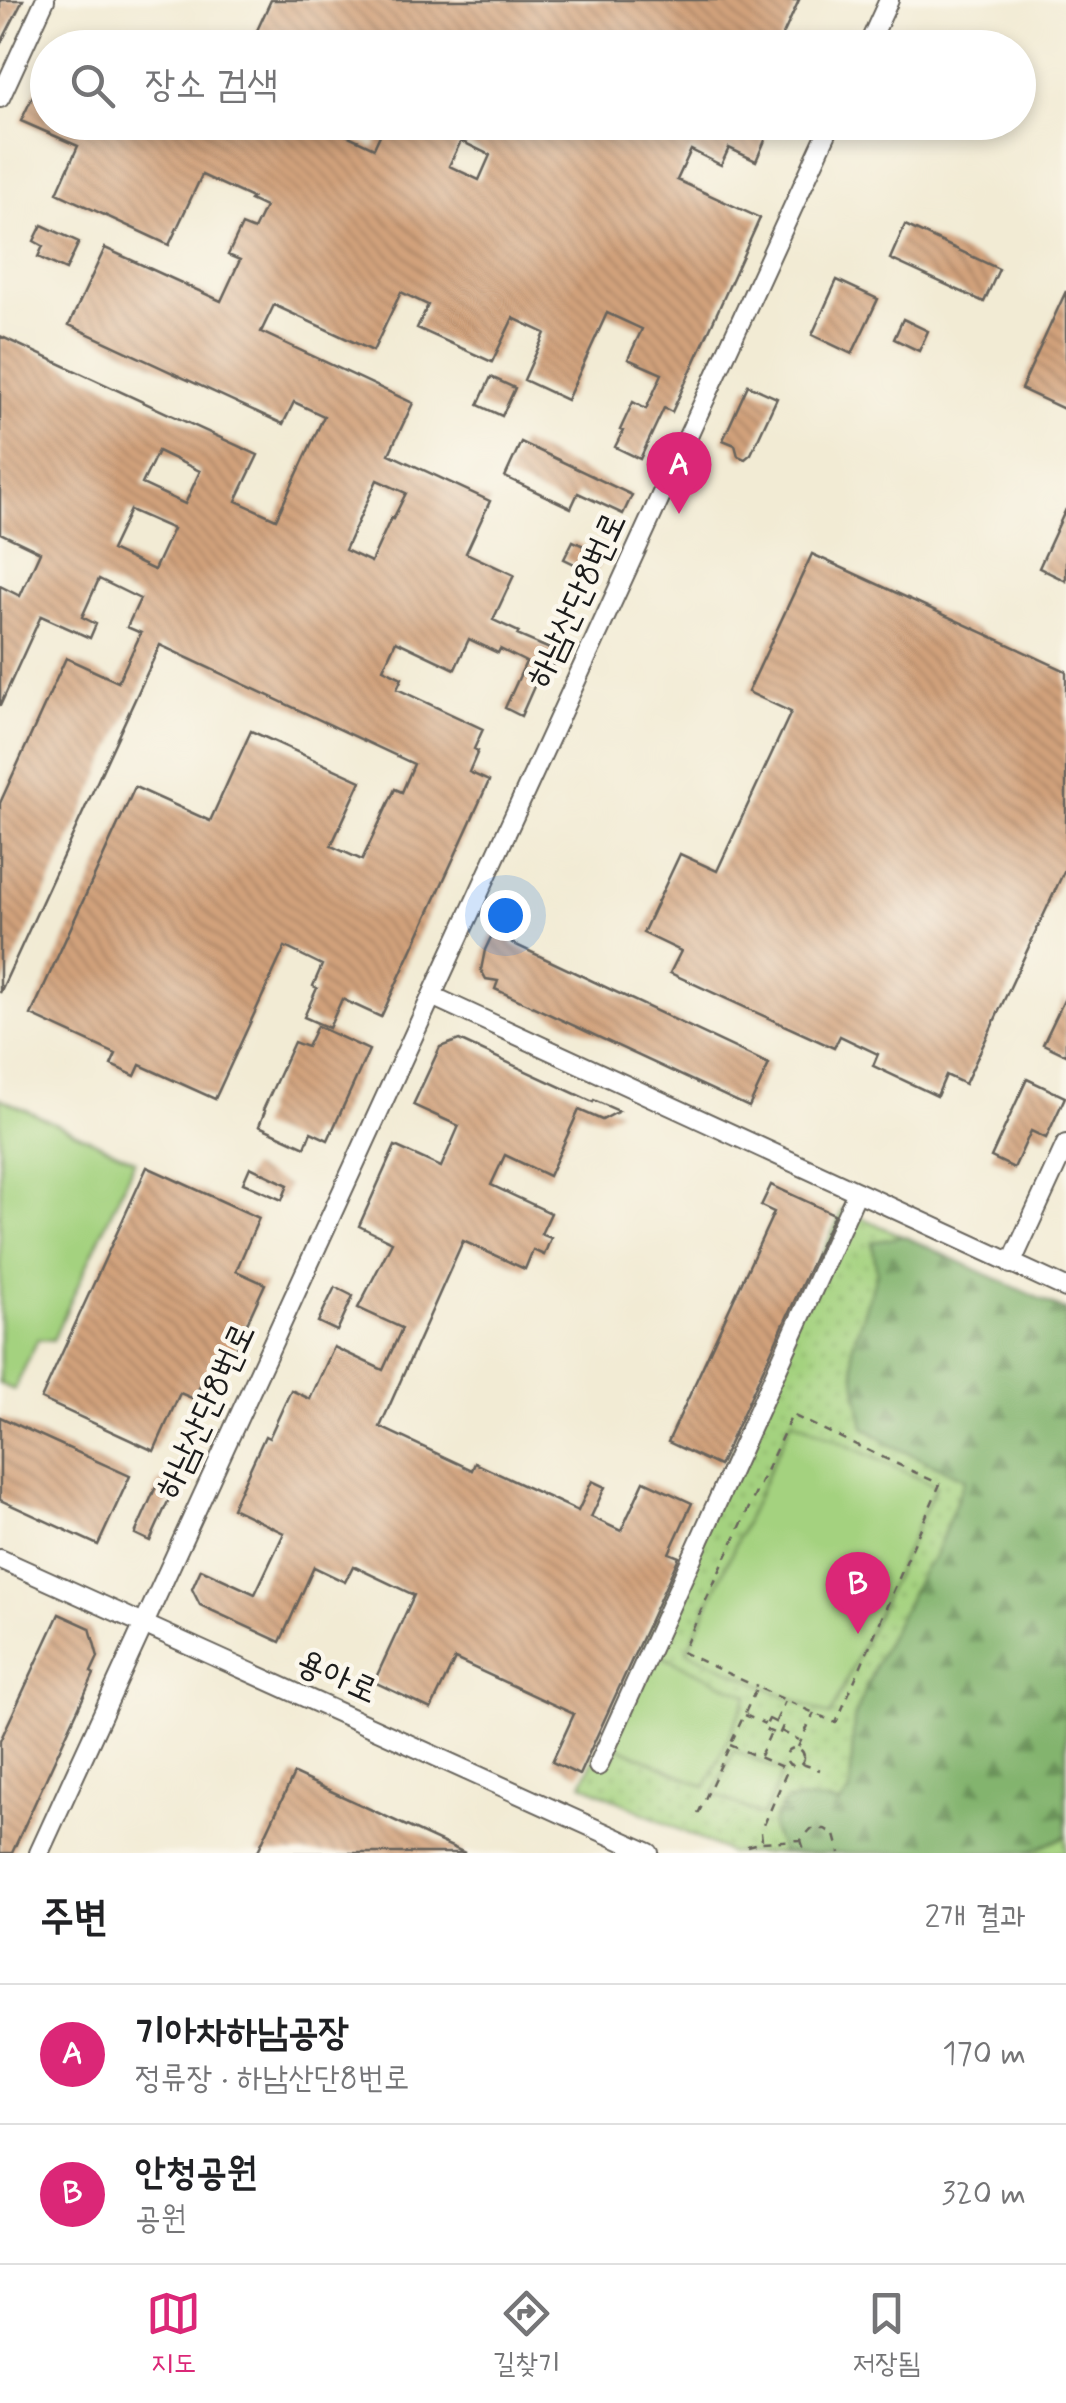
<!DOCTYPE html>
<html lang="ko">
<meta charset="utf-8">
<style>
:root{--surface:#fff;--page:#f6f6f6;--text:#202124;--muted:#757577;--line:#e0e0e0;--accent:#db2777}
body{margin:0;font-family:Mynerve,"Poor Story",sans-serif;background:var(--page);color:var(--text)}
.you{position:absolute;left:505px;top:915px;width:35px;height:35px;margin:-25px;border:8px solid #fff;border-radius:50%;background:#1a73e8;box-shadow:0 0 0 15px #1a73e833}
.badge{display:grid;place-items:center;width:65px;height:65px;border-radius:50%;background:var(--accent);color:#fff;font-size:32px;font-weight:700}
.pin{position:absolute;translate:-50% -82px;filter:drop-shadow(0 2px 5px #0008)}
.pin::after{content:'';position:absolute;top:52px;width:35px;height:30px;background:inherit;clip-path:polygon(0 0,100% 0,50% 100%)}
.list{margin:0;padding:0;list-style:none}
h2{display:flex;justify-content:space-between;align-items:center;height:130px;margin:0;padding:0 40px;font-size:42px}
h2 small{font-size:32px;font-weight:400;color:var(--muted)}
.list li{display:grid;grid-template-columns:65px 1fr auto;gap:30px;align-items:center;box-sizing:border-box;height:140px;padding:0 40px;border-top:2px solid var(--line)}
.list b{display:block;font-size:38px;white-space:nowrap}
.list p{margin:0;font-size:32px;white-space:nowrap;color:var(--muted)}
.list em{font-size:32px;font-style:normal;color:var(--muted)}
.icon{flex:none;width:55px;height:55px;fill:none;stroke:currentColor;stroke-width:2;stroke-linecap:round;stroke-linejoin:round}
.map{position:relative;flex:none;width:1066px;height:1853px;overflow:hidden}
.search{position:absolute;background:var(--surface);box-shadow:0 5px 15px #0003;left:30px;right:30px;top:30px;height:110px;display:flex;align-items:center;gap:25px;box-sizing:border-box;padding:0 35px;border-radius:55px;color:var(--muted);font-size:38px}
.sheet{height:410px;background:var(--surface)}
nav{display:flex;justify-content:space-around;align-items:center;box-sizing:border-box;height:140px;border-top:2px solid var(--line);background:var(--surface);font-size:28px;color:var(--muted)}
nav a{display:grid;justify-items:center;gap:5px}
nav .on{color:var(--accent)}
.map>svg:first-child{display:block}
.green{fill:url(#green-dots);stroke:#60774e;stroke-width:2.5}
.forest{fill:url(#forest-firs);stroke:#506845;stroke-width:2.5}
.pitch{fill:#a4d27f;stroke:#60774e;stroke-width:2.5}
.building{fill:url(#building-back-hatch);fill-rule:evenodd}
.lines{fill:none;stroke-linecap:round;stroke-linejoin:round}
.minor-casing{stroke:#67645c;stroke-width:22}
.path{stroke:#67645c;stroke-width:2.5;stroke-dasharray:8 8;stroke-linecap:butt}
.minor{stroke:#fff;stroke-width:18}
.labels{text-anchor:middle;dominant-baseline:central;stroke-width:9;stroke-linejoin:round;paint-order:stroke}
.street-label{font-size:35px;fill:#1c1c1c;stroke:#fbf7ec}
</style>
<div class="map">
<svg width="1066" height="1853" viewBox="0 0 1066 1853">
<defs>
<pattern id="green-dots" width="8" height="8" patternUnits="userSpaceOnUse" patternTransform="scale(2.5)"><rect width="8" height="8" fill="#a4d27f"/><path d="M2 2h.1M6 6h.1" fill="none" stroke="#8db46d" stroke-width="1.8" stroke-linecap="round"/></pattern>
<pattern id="forest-firs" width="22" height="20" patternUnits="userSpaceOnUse" patternTransform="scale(2.5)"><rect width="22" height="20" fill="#83b46e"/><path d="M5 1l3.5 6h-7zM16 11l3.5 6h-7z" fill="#6a925a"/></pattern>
<pattern id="building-back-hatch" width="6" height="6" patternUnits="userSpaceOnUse" patternTransform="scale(2.5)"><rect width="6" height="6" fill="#d2a27c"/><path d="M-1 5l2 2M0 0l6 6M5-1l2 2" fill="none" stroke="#aa8365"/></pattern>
</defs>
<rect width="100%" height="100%" fill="#fbf7ec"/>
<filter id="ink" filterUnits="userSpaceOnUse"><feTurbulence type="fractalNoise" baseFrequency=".01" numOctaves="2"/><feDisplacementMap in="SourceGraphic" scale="20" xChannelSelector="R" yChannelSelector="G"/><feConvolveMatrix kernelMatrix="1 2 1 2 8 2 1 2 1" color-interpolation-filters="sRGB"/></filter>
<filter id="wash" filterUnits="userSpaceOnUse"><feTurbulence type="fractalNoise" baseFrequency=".0048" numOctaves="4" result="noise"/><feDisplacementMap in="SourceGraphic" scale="40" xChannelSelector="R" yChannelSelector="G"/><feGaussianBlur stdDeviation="2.25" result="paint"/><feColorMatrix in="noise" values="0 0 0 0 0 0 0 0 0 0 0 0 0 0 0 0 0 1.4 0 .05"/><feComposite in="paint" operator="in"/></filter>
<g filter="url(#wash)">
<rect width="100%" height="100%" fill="#f2ebd4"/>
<polygon class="green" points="843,1209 1066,1311 1066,1853 729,1853 582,1784"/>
<path class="forest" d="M 904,1236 L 1066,1311 L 1066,1836 L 1027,1853 L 782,1853 C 771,1824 767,1829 785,1801 L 810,1799 L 840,1804 L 850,1792 L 854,1719 L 876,1663 L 924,1568 L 934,1558 L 965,1479 L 890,1445 L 864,1427 L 856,1386 L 852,1347 L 877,1273 L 872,1242 Z"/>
<g class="pitch">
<polygon points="0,1098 135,1160 53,1340 38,1339 14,1390 0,1384"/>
<polygon points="792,1420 936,1486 830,1716 687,1651"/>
<polygon points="653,1652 748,1695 706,1787 612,1744"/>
<polygon points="734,1750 783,1772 763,1816 714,1794"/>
</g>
<g id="blocks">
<g class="building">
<polygon points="0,0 23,0 0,45"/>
<polygon points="271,0 799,0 777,48 249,48"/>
<path d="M 48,64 L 48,122 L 287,122 L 301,129 L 304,122 L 319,122 L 374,148 L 386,122 L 773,122 L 756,161 L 729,148 L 721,165 L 691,150 L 677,180 L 760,218 L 672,412 L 664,408 L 640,459 L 615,447 L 623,431 L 620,430 L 633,402 L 646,409 L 662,374 L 628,359 L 642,329 L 607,313 L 567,400 L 524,380 L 545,333 L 513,318 L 492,362 L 417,328 L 428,305 L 401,292 L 373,351 L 274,305 L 261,332 L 413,403 L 389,454 L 490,501 L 466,553 L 514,575 L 493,620 L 519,632 L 517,635 L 559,653 L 548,677 L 540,673 L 521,716 L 505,708 L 526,662 L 500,649 L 498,653 L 469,639 L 455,669 L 396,641 L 383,669 L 402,678 L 397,689 L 483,729 L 474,749 L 478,751 L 469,772 L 489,781 L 381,1017 L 342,999 L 329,1028 L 304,1017 L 317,988 L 313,986 L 322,965 L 285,947 L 215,1099 L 140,1065 L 135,1076 L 111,1065 L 116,1054 L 31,1015 L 135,787 L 210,821 L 251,731 L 361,781 L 331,846 L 362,860 L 395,789 L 402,792 L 414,764 L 160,645 L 0,993 L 0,803 L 66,658 L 118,682 L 141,633 L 127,627 L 140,599 L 99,579 L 82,617 L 96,624 L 90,638 L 41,616 L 0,706 L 0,586 L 20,596 L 40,552 L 0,533 L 0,336 L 258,455 L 236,501 L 276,519 L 324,416 L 294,402 L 283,424 L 69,325 L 105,248 L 221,301 L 240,260 L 228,255 L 242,225 L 254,230 L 265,207 L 250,200 L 252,198 L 202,175 L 169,245 L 57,193 L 78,146 L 21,121 ZM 461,141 L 490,155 L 479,180 L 449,166 ZM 158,451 L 200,471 L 185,504 L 142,484 ZM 377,480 L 406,493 L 393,519 L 391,518 L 371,562 L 345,550 ZM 130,510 L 173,529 L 154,570 L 111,550 Z"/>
<polygon points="42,225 79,242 66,270 38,257 43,246 34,241"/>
<polygon points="905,225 999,269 984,302 890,259"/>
<polygon points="837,280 878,299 852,354 812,335"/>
<polygon points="1066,291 1066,410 1021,389"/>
<polygon points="903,319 928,331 919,351 894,339"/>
<polygon points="491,377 515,388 502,416 478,405"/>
<polygon points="748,385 777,398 751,454 745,459 738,456 735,445 723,440"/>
<polygon points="521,442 632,495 623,514 578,493 571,508 505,477"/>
<polygon points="1066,509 1066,581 1039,568"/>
<polygon points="573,541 603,555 595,574 564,559"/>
<polygon points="812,554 1066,671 1066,867 965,1084 946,1075 937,1096 873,1066 878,1054 840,1036 834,1048 670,973 681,951 643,933 680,854 717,871 791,712 748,692"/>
<polygon points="494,931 513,940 512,943 601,985 769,1064 749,1107 495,989 498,981 486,979 481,970 485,950"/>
<polygon points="1066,996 1066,1055 1043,1044"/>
<polygon points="317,1026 369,1050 328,1140 311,1132 305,1147 259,1126 265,1111 263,1110 294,1042 307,1047"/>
<polygon points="459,1040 593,1102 594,1100 619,1111 602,1120 579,1110 549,1176 505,1155 491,1185 551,1213 541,1234 551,1238 544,1255 533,1250 525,1269 463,1241 380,1427 472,1470 475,1463 578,1511 592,1481 605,1487 591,1517 621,1531 644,1481 692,1503 669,1553 679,1557 579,1775 552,1762 574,1714 455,1659 431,1709 374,1682 414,1595 353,1566 345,1582 314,1567 280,1642 200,1605 192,1589 201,1569 255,1594 284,1533 232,1508 265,1436 269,1438 291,1390 310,1399 334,1347 383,1370 402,1328 358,1308 392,1242 359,1226 395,1146 441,1167 459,1126 413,1105 440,1047"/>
<polygon points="1027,1079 1065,1097 1046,1138 1031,1131 1014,1168 991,1157"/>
<polygon points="147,1167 259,1218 236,1271 265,1284 230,1360 215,1353 194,1399 180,1393 154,1451 41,1399"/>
<polygon points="250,1167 288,1185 282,1200 243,1183"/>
<polygon points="771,1185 834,1214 719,1466 668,1442 774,1212 761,1206"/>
<polygon points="335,1287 353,1296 337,1331 318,1322"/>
<polygon points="0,1417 130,1476 98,1545 0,1500"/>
<polygon points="179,1477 150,1541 135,1534 158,1482"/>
<polygon points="59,1614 90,1628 98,1657 91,1672 94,1674 12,1853 0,1853 0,1741"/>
<polygon points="294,1774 465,1853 257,1853"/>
</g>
</g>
</g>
<g filter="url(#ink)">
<use href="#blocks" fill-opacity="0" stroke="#67645c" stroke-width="2.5"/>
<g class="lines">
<g class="minor-casing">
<g id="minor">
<polyline points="867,48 889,0"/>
<polyline points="0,98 45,0"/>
<polyline points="432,996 1066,1288"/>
<polyline points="1011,1264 1066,1144"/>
<polyline points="0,1559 649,1853"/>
<polyline points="598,1766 857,1192"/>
<polyline points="39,1853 832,122"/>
</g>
</g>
<g class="path">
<polyline points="745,1715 765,1724"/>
<polygon points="769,1719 783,1726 779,1735 764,1729"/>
<polyline points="776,1721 785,1701"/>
<polyline points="781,1731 799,1740"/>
<polyline points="730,1745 787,1769"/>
<polyline points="798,1747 814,1713"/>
<circle cx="795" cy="1757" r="9"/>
<polyline points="760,1756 771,1732"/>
<polyline points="802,1764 820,1770"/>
<polyline points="698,1814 757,1687 836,1723 940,1484 792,1415 682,1652 757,1687"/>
<polyline points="762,1840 761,1832 790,1764"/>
<polyline points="801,1840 805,1853"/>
<polyline points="747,1846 762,1842 801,1840 811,1829 825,1829 835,1835 840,1853"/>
</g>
<use href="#minor" class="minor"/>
</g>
</g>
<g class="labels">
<g class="street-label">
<text transform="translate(577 600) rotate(-65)">하남산단8번로</text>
<text transform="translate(206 1411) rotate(-65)">하남산단8번로</text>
<text transform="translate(337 1677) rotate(24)">용아로</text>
</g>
</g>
</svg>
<div class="you"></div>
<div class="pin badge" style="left:679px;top:514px">A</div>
<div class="pin badge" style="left:858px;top:1634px">B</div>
<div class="search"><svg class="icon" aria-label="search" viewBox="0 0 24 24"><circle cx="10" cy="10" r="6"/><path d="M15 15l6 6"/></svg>장소 검색</div>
</div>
<section class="sheet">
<h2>주변<small>2개 결과</small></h2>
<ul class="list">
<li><span class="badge">A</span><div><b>기아차하남공장</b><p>정류장 · 하남산단8번로</p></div><em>170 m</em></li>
<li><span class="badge">B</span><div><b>안청공원</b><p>공원</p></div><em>320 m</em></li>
</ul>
</section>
<nav>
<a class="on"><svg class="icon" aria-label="map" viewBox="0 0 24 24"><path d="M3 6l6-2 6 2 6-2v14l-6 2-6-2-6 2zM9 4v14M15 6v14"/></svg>지도</a>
<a><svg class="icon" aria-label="directions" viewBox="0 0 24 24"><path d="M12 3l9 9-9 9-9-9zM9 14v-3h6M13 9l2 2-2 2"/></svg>길찾기</a>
<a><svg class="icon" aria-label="saved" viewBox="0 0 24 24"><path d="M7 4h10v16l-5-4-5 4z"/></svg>저장됨</a>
</nav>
